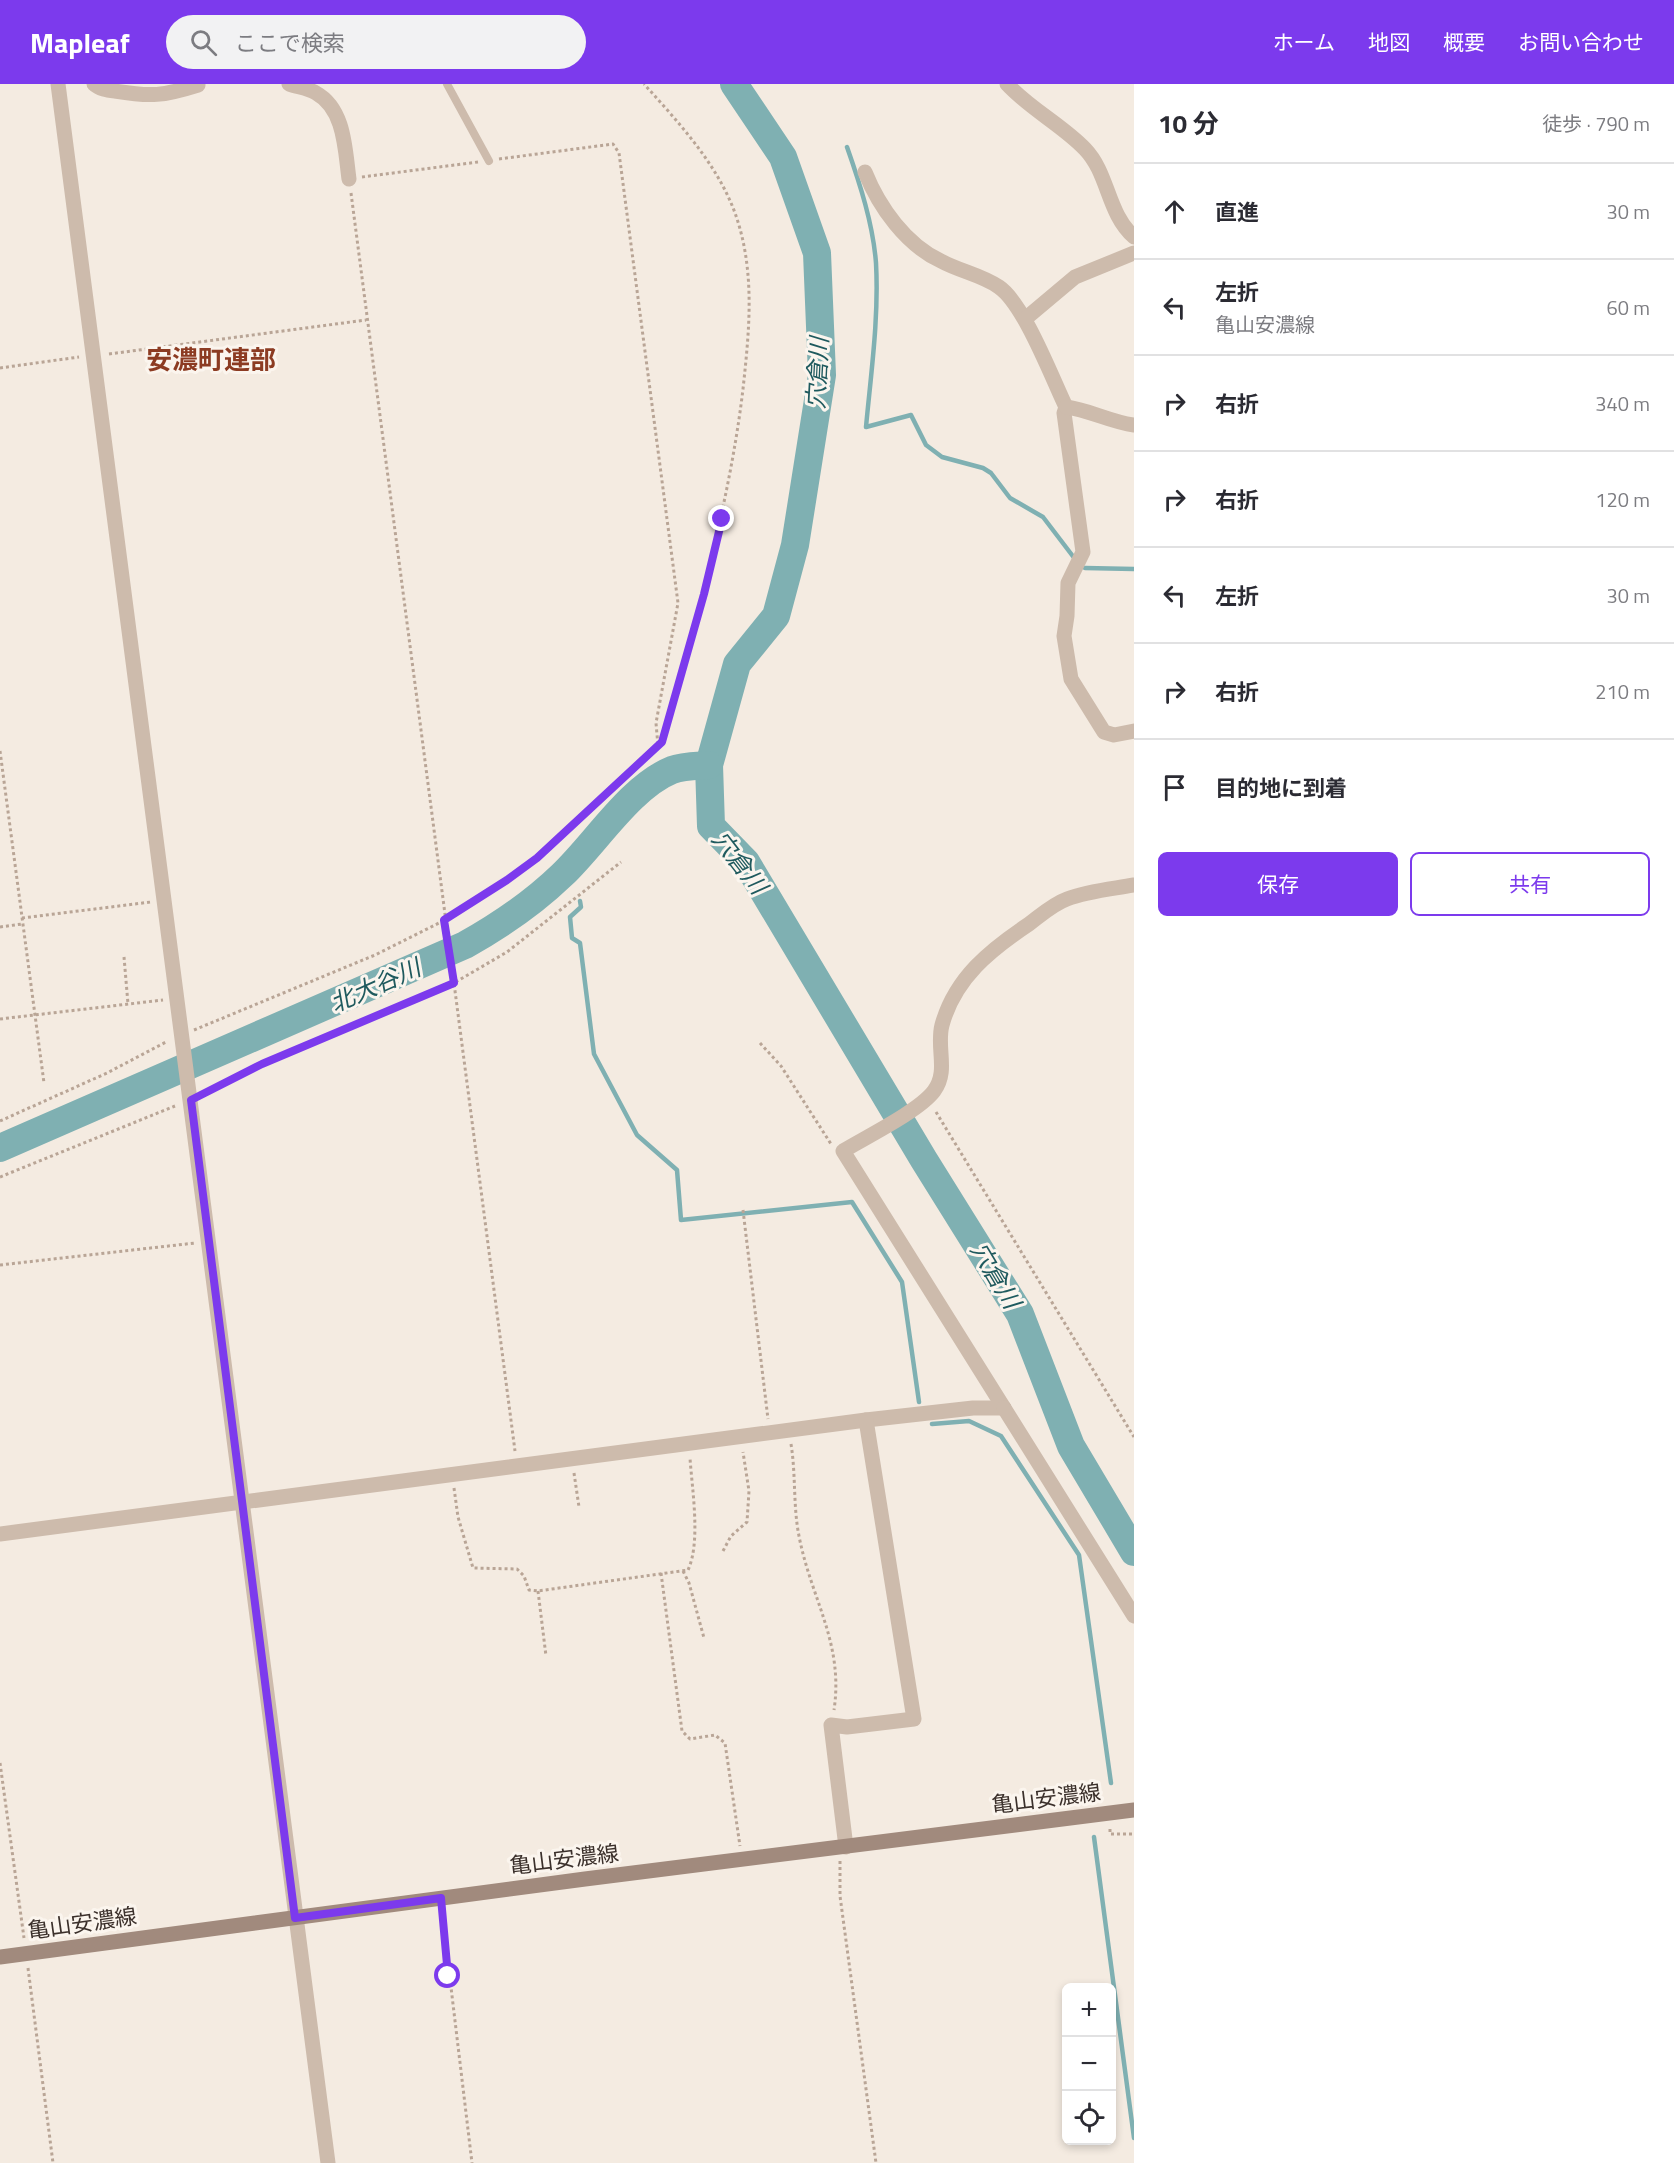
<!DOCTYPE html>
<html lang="ja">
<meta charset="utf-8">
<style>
:root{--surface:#fff;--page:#f2f2f3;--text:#2b2b33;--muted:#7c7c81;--line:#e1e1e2;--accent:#7c3aed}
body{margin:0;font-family:"Titillium Web","Noto Sans JP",sans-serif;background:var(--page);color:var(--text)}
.controls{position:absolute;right:18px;bottom:18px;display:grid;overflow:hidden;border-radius:9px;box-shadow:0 3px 9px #0003}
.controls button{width:54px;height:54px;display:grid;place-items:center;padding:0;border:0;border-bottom:2px solid var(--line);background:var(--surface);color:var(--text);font:30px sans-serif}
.stop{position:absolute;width:18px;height:18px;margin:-14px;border:4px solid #7c3aed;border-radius:50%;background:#fff}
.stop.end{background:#7c3aed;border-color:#fff;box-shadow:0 2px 6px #0008}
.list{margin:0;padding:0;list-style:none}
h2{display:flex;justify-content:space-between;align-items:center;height:78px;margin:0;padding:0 24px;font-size:26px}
h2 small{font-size:20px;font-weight:400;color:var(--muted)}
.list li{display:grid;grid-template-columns:39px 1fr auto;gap:18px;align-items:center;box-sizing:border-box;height:96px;padding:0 24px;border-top:2px solid var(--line)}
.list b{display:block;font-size:22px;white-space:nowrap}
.list p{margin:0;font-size:20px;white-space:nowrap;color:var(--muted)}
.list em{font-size:20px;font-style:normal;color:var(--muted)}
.actions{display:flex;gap:12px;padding:18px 24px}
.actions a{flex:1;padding:14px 0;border:2px solid var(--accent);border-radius:9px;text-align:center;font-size:21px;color:var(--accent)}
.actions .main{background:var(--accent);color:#fff}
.icon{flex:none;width:33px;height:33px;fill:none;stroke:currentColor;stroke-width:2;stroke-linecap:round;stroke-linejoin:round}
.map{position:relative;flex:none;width:1134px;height:2079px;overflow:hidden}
header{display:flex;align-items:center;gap:36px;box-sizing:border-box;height:84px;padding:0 30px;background:var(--accent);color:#fff}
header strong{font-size:28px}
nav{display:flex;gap:33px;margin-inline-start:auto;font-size:21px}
.search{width:420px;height:54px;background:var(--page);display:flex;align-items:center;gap:15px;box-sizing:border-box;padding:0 21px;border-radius:33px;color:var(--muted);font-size:22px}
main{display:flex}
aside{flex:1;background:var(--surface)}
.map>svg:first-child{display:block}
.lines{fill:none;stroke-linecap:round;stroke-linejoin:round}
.stream{stroke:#7fb0b2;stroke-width:4.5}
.river{stroke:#7fb0b2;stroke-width:28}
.path{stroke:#b9a596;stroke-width:3;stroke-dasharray:3 3;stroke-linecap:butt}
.service{stroke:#cdbbac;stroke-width:8}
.minor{stroke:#cdbbac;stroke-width:15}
.tertiary{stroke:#cdbbac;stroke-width:15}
.secondary{stroke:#a18a7d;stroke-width:15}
.route{stroke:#7c3aed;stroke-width:8}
.labels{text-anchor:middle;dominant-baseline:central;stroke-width:6;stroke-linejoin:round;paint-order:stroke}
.street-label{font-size:22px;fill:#3b302b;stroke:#fbf5ee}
.water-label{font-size:24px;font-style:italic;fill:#1f5a5e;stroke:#fbf5ee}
.quarter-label{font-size:26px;font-weight:bold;fill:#8c3b22;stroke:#fbf5ee}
</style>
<header>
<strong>Mapleaf</strong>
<div class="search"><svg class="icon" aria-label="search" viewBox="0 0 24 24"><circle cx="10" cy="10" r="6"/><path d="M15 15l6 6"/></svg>ここで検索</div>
<nav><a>ホーム</a><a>地図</a><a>概要</a><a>お問い合わせ</a></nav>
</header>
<main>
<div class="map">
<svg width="1134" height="2079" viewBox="0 0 1134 2079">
<rect width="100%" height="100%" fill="#f4ebe1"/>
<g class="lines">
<g class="stream">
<path d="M 847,63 C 860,100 873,140 876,179 C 879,234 871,289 866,343 L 911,331 L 926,361 L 942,373 L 983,384 L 991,389 L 1010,414 L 1043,433 L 1075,475"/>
<polyline points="1085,484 1134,485"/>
<polyline points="580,817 581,823 570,833 572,854 580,859 594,970 637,1051 677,1086 681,1136 852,1118 902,1198 919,1318"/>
<polyline points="932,1340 969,1337 1001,1352 1079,1471 1111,1699"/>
<polyline points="1094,1753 1134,2054"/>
</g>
<g class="river">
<polyline points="734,0 783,73 817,169 822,291 795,461 776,532 737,580 709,681 711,742 746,778 924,1076 1020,1230 1071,1362 1134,1468"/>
<path d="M 0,1064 L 465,861 C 499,842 534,818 562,791 C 595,760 630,703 672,686 C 683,682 697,682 709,681"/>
</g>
<g class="path">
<polyline points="499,75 613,60 619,69 678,519 656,639 658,662"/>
<polyline points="362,93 478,78"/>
<polyline points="351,109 515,1367"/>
<polyline points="109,270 366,236"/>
<polyline points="0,284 79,273"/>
<polyline points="0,667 44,999"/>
<polyline points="22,834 151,818"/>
<polyline points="0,843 22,840"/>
<polyline points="124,873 128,920"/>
<polyline points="0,935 163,916"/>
<path d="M 194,946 L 375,871 L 455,831 L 537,774 L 658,662 L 666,651 C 695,536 729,423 743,305 C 749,249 755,193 738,138 C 722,85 680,40 644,0"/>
<polyline points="760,959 781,982 831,1060"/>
<polyline points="204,1011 262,980 454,899 507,868 621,778"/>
<polyline points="936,1028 1134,1353"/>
<polyline points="0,1037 107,989 166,958"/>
<polyline points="0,1093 175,1022"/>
<polyline points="743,1126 768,1335"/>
<polyline points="0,1181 195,1159"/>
<path d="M 791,1360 C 796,1391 793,1422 799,1452 C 811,1515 844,1559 834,1626"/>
<polyline points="574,1389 579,1423"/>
<path d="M 454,1404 L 458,1433 L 473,1484 L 517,1485 L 524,1492 L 529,1506 L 538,1507 L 688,1486 C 701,1458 692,1405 690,1374"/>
<polyline points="723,1467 731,1452 747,1438 749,1407 743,1368"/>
<polyline points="683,1487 689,1499 704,1554"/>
<polyline points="661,1489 682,1647 690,1655 715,1651 725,1659 740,1762"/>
<polyline points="538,1507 546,1572"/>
<polyline points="0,1679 24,1854"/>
<polyline points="1110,1745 1110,1750 1134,1750"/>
<polyline points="840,1777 840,1812 876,2079"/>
<polyline points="442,1828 472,2079"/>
<polyline points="28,1884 53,2079"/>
</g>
<polyline class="service" points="447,0 489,77"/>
<g class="minor">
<path d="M 94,0 C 99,5 107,6 115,7 C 151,13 163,12 198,1"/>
<path d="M 289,0 C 297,3 308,4 316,9 C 345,25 345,66 349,95"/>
<path d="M 1007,0 C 1030,25 1062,41 1085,65 C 1109,90 1107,129 1134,153"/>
<path d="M 865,88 C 879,123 906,161 941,177 C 959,187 982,191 999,203 C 1024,220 1052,294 1066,323 L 1064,329 L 1083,468 L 1068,499 L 1067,532 L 1064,552 L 1071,595 L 1104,648 L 1114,651 L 1134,647"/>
<polyline points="1025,235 1075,193 1134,169"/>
<path d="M 1066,323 C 1090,326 1110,338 1134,341"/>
<path d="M 1004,1324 L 843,1067 C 866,1053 919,1027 934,1007 C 949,987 936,964 942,941 C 955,894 990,866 1029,840 C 1041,831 1053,820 1067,815 C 1088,807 1112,805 1134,801"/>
<polyline points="0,1450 866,1336 973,1324 1004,1324"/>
<polyline points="846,1763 831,1641 847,1643 914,1635 866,1336"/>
</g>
<g class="tertiary">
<polyline points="58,0 328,2079"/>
<polyline points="1004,1324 1134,1532"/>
</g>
<polyline class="secondary" points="0,1873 585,1795 1134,1726"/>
</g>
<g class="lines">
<polyline class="route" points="448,1892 441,1814 295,1834 191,1016 262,980 454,899 444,836 507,796 537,774 662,658 704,510 722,435"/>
</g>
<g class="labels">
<g class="street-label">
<text transform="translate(1046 1714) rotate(-7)">亀山安濃線</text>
<text transform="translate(564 1775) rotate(-7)">亀山安濃線</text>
<text transform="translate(82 1839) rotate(-8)">亀山安濃線</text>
</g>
<g class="water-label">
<text transform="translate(817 289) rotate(-87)">穴倉川</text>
<text transform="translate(740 778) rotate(52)">穴倉川</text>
<text transform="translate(375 901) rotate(-24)">北大谷川</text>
<text transform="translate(996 1191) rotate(59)">穴倉川</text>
</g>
<g class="quarter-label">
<text x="211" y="275">安濃町連部</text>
</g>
</g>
</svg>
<div class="controls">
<button>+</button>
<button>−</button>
<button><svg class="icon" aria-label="locate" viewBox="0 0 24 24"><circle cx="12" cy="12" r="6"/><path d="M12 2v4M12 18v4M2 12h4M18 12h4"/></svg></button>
</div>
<div class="stop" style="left:448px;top:1892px"></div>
<div class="stop end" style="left:722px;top:435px"></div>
</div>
<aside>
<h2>10 分<small>徒歩 · 790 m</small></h2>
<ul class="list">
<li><svg class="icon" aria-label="ahead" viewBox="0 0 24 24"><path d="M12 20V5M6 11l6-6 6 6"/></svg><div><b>直進</b></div><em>30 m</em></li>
<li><svg class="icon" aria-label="left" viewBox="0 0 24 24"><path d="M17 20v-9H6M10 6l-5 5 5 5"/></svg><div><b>左折</b><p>亀山安濃線</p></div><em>60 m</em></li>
<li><svg class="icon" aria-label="right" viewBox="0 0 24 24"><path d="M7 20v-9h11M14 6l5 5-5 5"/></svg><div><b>右折</b></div><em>340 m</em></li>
<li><svg class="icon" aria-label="right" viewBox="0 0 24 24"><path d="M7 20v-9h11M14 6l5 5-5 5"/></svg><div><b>右折</b></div><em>120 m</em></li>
<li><svg class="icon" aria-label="left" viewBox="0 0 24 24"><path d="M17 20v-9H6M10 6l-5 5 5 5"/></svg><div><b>左折</b></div><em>30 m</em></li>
<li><svg class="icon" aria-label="right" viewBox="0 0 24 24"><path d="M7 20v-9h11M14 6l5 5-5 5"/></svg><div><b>右折</b></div><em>210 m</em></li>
<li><svg class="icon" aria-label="arrive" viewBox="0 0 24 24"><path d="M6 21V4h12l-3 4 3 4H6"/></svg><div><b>目的地に到着</b></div></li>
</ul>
<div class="actions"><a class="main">保存</a><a>共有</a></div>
</aside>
</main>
